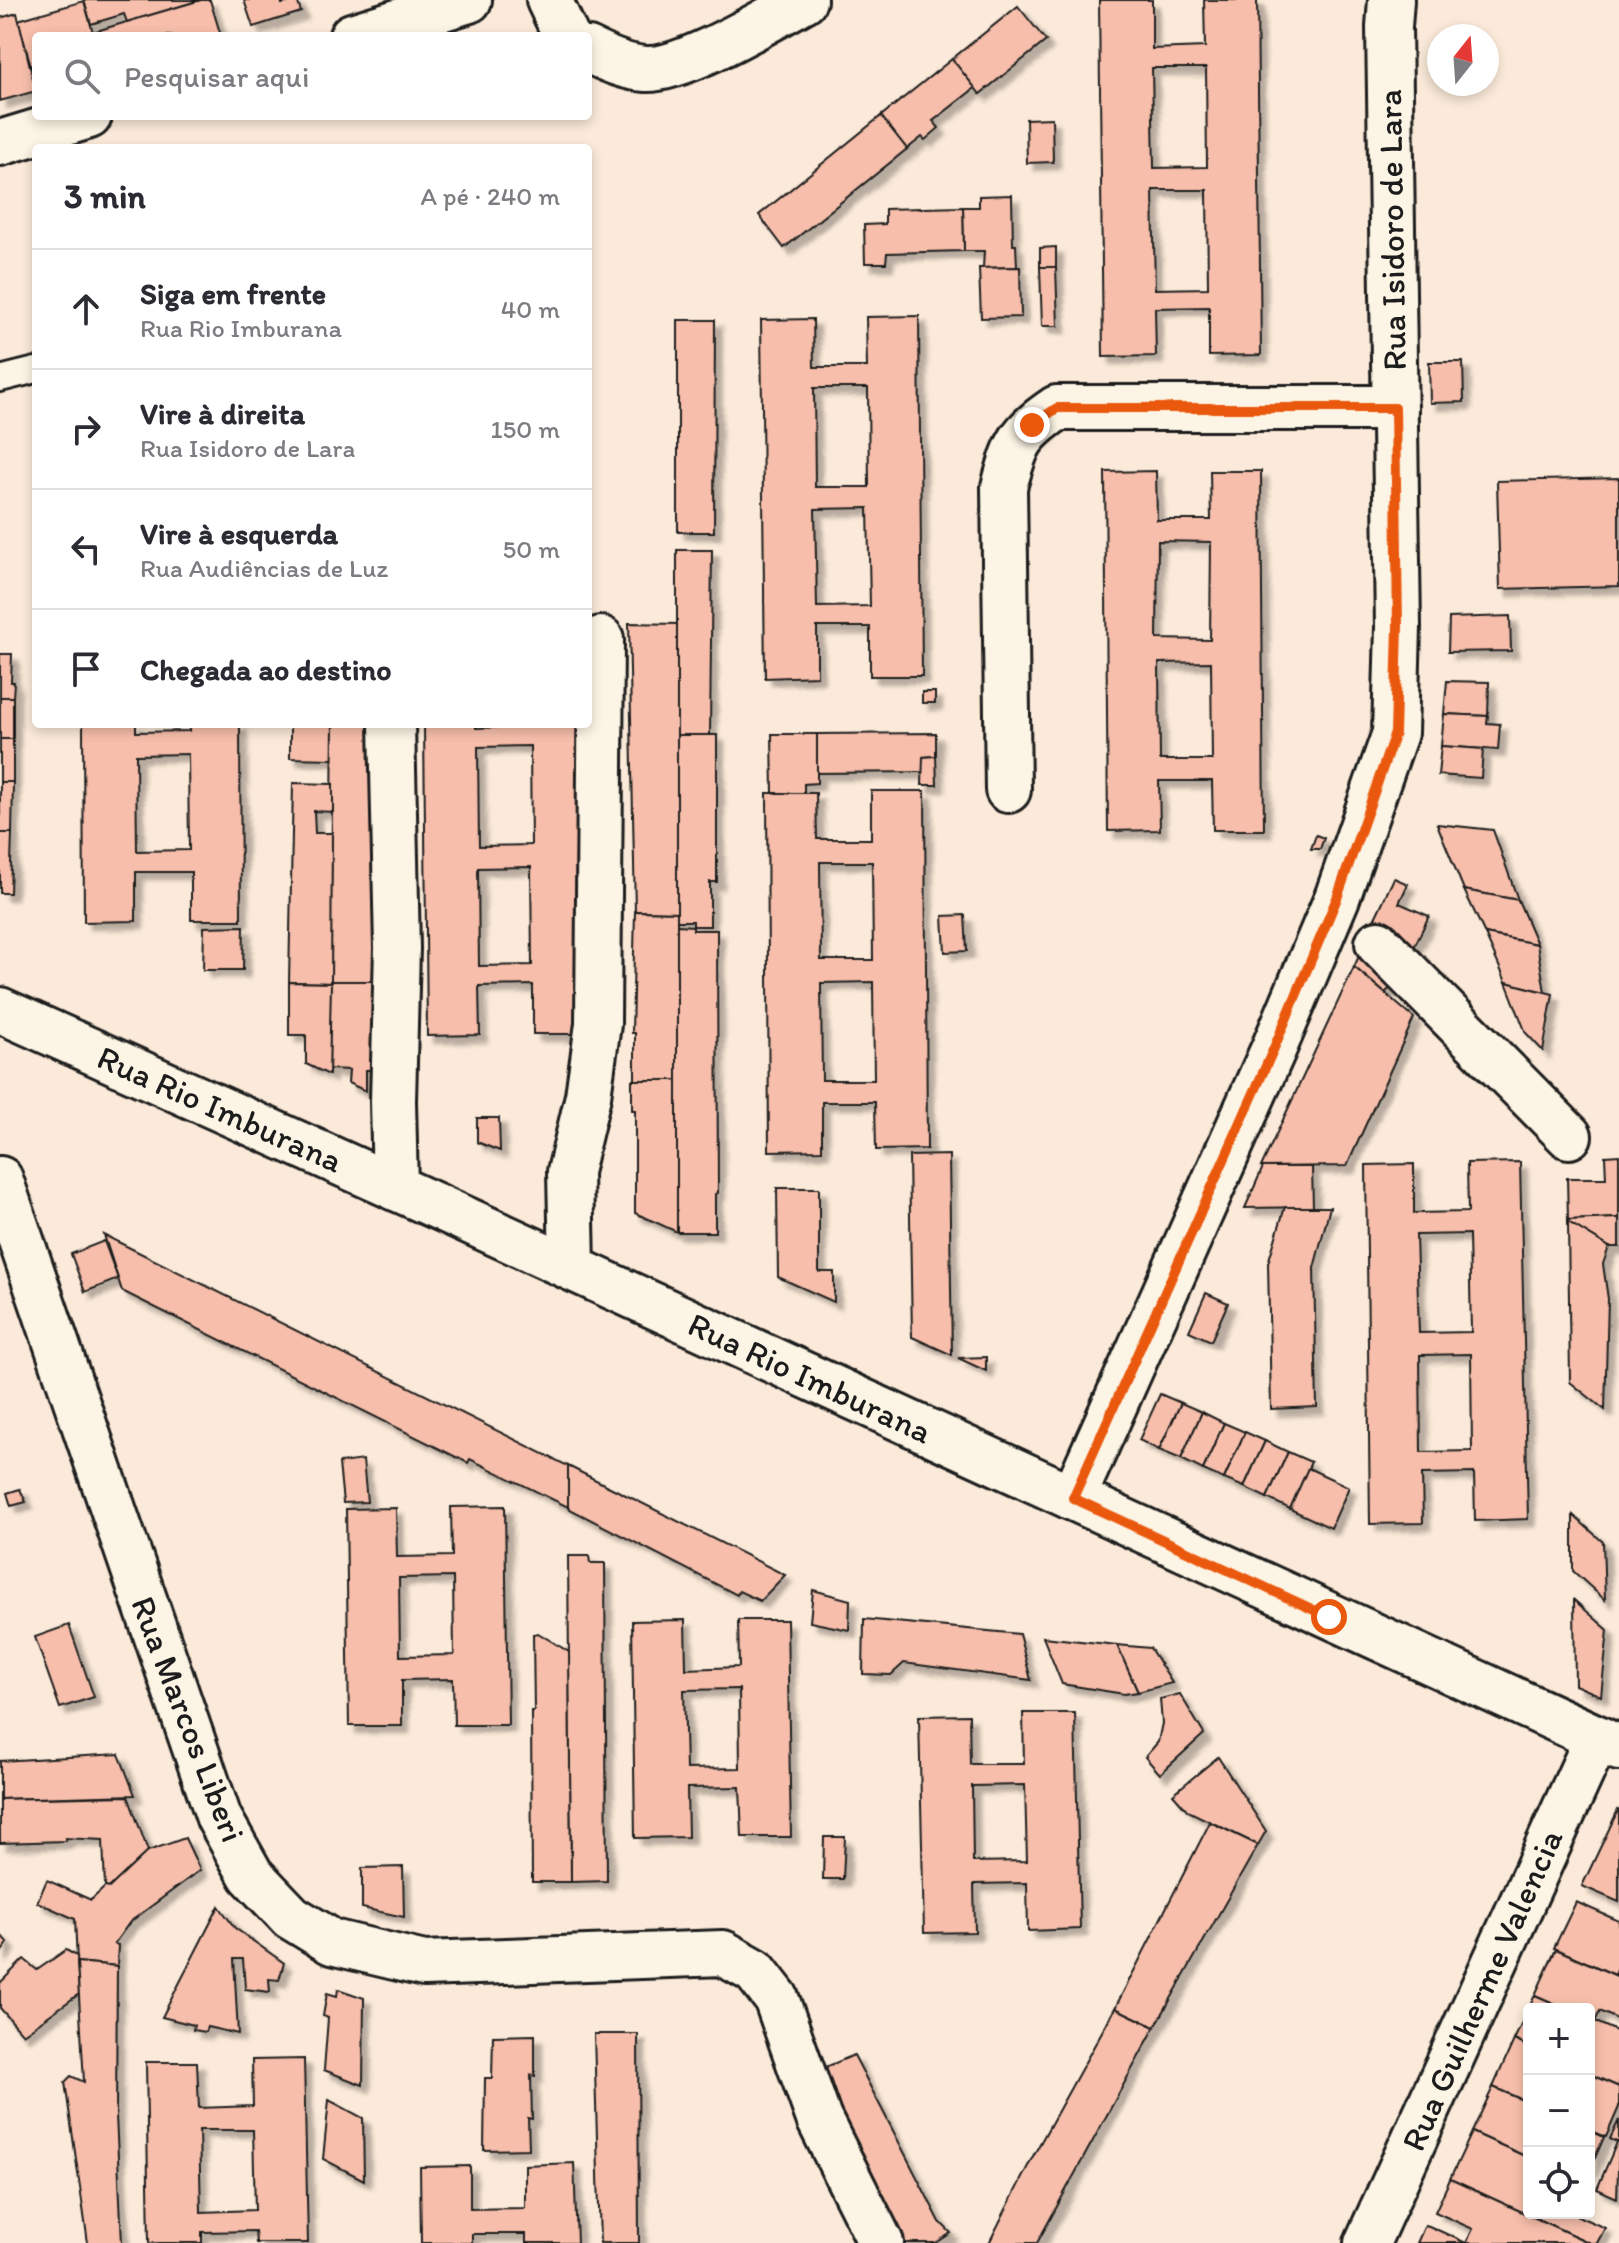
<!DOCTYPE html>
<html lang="pt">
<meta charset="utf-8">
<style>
:root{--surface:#fff;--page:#f2f2f3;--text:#2b2b33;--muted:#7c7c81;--line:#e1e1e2}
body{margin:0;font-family:Itim,sans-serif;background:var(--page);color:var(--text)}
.controls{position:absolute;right:24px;bottom:24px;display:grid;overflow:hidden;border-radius:8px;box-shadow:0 4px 12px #0003}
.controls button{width:72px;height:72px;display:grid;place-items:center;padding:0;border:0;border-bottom:2px solid var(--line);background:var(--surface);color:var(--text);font:40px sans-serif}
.compass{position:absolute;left:1427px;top:24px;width:72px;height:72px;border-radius:50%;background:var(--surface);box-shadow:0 4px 12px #0003;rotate:17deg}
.stop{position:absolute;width:24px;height:24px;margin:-18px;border:6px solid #ea580c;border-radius:50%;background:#fff}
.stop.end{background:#ea580c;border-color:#fff;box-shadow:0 2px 8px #0008}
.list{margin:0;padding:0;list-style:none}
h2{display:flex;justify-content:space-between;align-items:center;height:104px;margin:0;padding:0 32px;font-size:34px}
h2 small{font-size:26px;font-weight:400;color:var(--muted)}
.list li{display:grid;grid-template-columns:52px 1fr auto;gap:24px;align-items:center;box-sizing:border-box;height:120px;padding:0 32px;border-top:2px solid var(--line)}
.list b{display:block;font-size:30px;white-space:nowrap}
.list p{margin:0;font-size:26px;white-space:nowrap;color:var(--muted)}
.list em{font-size:26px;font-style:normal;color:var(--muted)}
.icon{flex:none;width:44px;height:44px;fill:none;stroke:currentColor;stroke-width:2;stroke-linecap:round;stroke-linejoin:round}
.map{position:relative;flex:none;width:1619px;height:2243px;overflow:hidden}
.search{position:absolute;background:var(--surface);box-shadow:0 4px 12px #0003;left:32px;top:32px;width:560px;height:88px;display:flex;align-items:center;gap:20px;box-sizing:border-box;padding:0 28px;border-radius:8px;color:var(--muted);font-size:30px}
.panel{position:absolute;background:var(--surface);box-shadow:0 4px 12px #0003;left:32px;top:144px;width:560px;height:584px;border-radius:8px}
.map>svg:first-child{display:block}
.building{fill:#f7bfab;stroke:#1c1c1c;stroke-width:2;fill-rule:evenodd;filter:url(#shadow)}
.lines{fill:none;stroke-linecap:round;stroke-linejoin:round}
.lane-casing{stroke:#1c1c1c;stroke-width:30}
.street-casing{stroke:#1c1c1c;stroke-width:50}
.lane{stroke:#fcf5e5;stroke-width:24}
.street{stroke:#fcf5e5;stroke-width:44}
.route{stroke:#ea580c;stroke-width:10}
.labels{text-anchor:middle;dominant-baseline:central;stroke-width:7;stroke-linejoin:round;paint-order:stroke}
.street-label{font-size:34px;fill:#1c1c1c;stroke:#fcf5e5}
</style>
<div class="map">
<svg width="1619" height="2243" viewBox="0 0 1619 2243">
<defs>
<filter id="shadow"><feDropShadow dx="7" dy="7" stdDeviation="2" flood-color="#0004"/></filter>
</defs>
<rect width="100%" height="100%" fill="#fbead9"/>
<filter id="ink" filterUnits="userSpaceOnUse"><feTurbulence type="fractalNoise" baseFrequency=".0125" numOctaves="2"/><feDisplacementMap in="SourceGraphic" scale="16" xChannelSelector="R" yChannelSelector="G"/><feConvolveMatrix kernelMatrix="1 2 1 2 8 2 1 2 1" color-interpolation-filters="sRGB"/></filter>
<g filter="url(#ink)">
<g class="building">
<polygon points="84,0 201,0 127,22 124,14 91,24"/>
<polygon points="201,0 210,0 221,36 94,36 93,32"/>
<polygon points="244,0 281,0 282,4 297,0 301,12 253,27"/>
<path d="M 1099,0 L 1152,0 L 1152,49 L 1205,47 L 1204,0 L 1257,0 L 1261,355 L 1209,356 L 1209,307 L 1155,308 L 1156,356 L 1103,357 ZM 1152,68 L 1206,68 L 1207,167 L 1154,168 ZM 1153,190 L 1207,190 L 1208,288 L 1155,289 Z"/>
<polygon points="84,1 94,36 36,36 36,84 18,20"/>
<polygon points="1018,6 1046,41 980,94 952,59"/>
<polygon points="17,13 36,91 0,101 0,18"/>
<polygon points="952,59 975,88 933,121 939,128 925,140 922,137 907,149 881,116"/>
<polygon points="881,116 907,149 784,248 759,215"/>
<polygon points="1052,118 1053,162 1027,163 1026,119"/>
<polygon points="1012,195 1013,245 1016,245 1017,267 983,268 984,251 964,251 963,207 979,207 979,196"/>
<polygon points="963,207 964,251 887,253 886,263 865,263 864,225 885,224 885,209"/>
<polygon points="1056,247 1056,267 1040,267 1040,248"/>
<polygon points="1020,267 1021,317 981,318 979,268"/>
<polygon points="1040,267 1056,267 1058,326 1042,326"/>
<path d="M 919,316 L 922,676 L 870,676 L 870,627 L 817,627 L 817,676 L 765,678 L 761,320 L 813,319 L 814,367 L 867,367 L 866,317 ZM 814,388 L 868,388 L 869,487 L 815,487 ZM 868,508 L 870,606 L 817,607 L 815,509 Z"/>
<polygon points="678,320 715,320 714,532 678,532"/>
<polygon points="1429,362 1463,362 1464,402 1430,403"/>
<path d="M 1156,471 L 1157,520 L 1211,520 L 1210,471 L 1261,471 L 1264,830 L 1213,830 L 1212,781 L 1159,781 L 1160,830 L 1108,831 L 1105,472 ZM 1158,541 L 1211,542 L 1210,640 L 1157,639 ZM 1211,662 L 1212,760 L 1160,760 L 1159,663 Z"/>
<polygon points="1619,478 1619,586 1500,589 1497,481"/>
<polygon points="677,550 712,550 710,735 677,735"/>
<polygon points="1510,616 1511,651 1448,652 1449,618"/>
<polygon points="629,623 677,624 677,912 635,911"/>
<polygon points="0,654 12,654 11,682 14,682 13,697 0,697"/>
<polygon points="1447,681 1489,682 1488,716 1444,714"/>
<rect x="922" y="692" width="13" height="11"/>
<rect x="0" y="697" width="13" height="42"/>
<polygon points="1444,714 1488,716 1487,723 1500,724 1498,750 1441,746"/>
<path d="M 83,724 L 136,724 L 136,732 L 189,731 L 189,724 L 240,724 L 241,920 L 191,920 L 191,872 L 136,872 L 136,921 L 84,922 ZM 188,754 L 189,850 L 137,851 L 136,755 Z"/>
<polygon points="290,724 333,724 333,759 290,758"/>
<polygon points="333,724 377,724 374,981 330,981"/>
<path d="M 424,724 L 476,724 L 476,728 L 582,724 L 585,1034 L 533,1034 L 533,985 L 479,986 L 480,1035 L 427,1036 ZM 530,746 L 531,845 L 479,846 L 478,747 ZM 531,867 L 532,965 L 479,966 L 478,868 Z"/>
<polygon points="936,733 936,756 923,757 923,772 817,773 817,734"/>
<polygon points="772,734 817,734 817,783 804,784 804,793 773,793"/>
<polygon points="677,735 717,735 717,882 710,882 710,926 693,926 693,921 677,921"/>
<rect x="0" y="739" width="13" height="43"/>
<polygon points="1441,746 1483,749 1481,778 1438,775"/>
<polygon points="936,756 937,785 922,785 923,757"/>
<polygon points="0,782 13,782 12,833 0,833"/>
<polygon points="293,783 333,784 333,812 314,811 315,833 332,833 331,983 289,982"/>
<path d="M 871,791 L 925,791 L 927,1149 L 876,1150 L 875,1102 L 822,1102 L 822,1150 L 769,1151 L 767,793 L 816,793 L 817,839 L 871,839 ZM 820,862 L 872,862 L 873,960 L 821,960 ZM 873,982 L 874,1080 L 822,1080 L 821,983 Z"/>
<polygon points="1437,824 1493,830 1518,900 1464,890"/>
<polygon points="0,833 12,833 10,893 0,893"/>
<polygon points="1316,835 1324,838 1320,849 1311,849"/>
<polygon points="1394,878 1408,884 1399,903 1429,916 1413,949 1368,933"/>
<polygon points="1464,890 1518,900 1537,944 1485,934"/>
<polygon points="635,911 677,912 677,1080 635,1080 635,1033 632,1033"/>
<polygon points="965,915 967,951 945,952 943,916"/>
<polygon points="677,925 693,926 693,930 717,930 718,1193 715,1194 715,1232 677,1232"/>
<polygon points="244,926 243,970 203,970 204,927"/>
<polygon points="1485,934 1537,944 1545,992 1506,982"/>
<polygon points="1364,945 1401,978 1385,993 1354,967"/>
<polygon points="1354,967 1414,1018 1347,1166 1261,1167"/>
<polygon points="330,981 374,981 374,1070 366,1070 366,1091 348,1083 349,1070 329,1069"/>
<polygon points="289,982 331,983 329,1075 306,1064 306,1035 289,1035"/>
<polygon points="1506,982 1553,994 1543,1051 1526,1033"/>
<polygon points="632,1080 677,1080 677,1232 635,1213 635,1110 632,1110"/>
<polygon points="477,1118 499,1118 500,1151 477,1142"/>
<polygon points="949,1155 952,1355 912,1337 909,1156"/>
<polygon points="1619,1155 1619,1218 1568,1220 1567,1178 1606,1178 1605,1156"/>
<path d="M 1520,1162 L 1528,1519 L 1475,1521 L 1474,1473 L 1422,1474 L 1423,1523 L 1370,1524 L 1366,1165 L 1414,1164 L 1414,1213 L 1468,1212 L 1467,1163 ZM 1469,1234 L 1471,1332 L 1419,1333 L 1416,1235 ZM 1471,1354 L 1472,1451 L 1421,1452 L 1420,1355 Z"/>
<polygon points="1263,1167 1312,1167 1313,1207 1245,1208"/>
<polygon points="777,1188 819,1188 819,1272 834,1272 834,1302 778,1277"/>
<polygon points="1285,1207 1330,1207 1314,1268 1317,1407 1271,1409 1268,1263"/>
<polygon points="1619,1218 1619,1247 1609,1247 1568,1222 1568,1220"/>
<polygon points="1568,1222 1609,1247 1603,1264 1608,1299 1605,1410 1570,1382"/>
<polygon points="104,1235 568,1466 568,1507 470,1459 468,1463 122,1291"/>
<polygon points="104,1241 118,1279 85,1292 71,1254"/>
<polygon points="1206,1293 1228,1303 1211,1341 1189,1331"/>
<polygon points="986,1357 986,1371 958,1358"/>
<polygon points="1160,1394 1181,1403 1159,1450 1139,1440"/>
<polygon points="1181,1403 1202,1412 1181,1459 1159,1450"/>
<polygon points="1202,1412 1224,1423 1203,1470 1181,1459"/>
<polygon points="1224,1423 1245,1432 1224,1479 1203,1470"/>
<polygon points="1245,1432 1265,1441 1244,1487 1224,1479"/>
<polygon points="1265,1441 1288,1452 1267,1498 1244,1487"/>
<polygon points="1288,1452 1311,1462 1290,1509 1267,1498"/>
<polygon points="363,1460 367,1502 343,1503 339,1463"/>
<polygon points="568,1466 785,1575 760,1601 739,1591 737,1595 568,1508"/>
<polygon points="1308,1468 1349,1487 1331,1528 1290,1509"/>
<polygon points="20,1489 26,1502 11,1506 7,1493"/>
<path d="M 505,1506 L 508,1725 L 454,1725 L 453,1679 L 402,1680 L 402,1726 L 349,1726 L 346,1509 L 396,1508 L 397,1557 L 452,1556 L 451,1507 ZM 453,1577 L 454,1655 L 400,1656 L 399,1578 Z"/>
<polygon points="1573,1515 1603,1542 1605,1600 1573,1571"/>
<polygon points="568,1556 589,1556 590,1563 605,1563 607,1881 571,1882"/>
<polygon points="813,1590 850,1600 849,1630 810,1622"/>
<polygon points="1574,1600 1608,1630 1601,1696 1575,1685"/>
<polygon points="864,1619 1019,1634 1031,1680 904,1663 891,1675 863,1674"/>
<path d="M 685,1620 L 686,1669 L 739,1667 L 738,1620 L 787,1620 L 791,1837 L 742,1837 L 740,1787 L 687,1788 L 688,1837 L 635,1838 L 632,1621 ZM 739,1689 L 740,1768 L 686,1769 L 684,1690 Z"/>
<polygon points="69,1625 94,1697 60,1708 35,1637"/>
<polygon points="538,1633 569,1652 571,1882 532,1882 531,1711 534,1711 533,1634"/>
<polygon points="1043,1637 1117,1645 1138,1692 1124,1694 1062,1684"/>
<polygon points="1117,1645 1150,1648 1172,1683 1138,1692"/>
<polygon points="1180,1694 1204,1734 1160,1774 1145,1757 1158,1742 1162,1723 1160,1699"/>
<path d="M 1023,1713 L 1075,1713 L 1080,1929 L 1028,1931 L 1027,1883 L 974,1884 L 975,1932 L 924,1933 L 919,1716 L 969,1715 L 970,1764 L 1024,1764 ZM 1025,1785 L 1027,1861 L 973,1862 L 972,1786 Z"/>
<polygon points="119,1754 135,1795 0,1799 0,1761"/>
<polygon points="1218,1757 1266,1831 1258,1845 1188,1811 1173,1794"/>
<polygon points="128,1796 148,1851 109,1888 105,1887 103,1840 65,1838 66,1841 0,1843 0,1799"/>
<polygon points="1618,1810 1619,1811 1619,1902 1582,1886"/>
<polygon points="1210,1822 1258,1845 1155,2027 1115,2008"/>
<polygon points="824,1837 845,1837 843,1879 823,1879"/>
<polygon points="185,1838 200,1870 130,1922 114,1944 118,1945 117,1966 77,1962 75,1919 37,1902 47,1880 91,1900 105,1887 109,1888 148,1851"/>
<polygon points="403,1867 404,1917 362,1908 362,1868"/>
<polygon points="1576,1902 1619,1921 1619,1966 1615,1975 1554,1948"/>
<polygon points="219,1906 235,1928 284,1963 279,1980 269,1979 270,1992 245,1989 243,1959 234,1959 238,2034 207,2027 205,2032 193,2030 194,2025 162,2017"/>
<polygon points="0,1934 8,1943 0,1954"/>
<polygon points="1556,1949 1619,1977 1619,2020 1600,2011 1595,2022 1589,2019 1589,2009 1567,2009 1535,1995"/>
<polygon points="66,1950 77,1956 79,1994 23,2034 0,2008 0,1983 24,1959 37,1970"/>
<polygon points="77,1962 117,1966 116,2115 122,2243 88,2243 65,2082 71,2076 84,2082"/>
<polygon points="338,1989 364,1998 363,2085 324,2070 328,2018 323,2016 327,1993 337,1996"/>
<polygon points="1535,1995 1567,2009 1529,2009 1529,2047 1514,2040"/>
<polygon points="1115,2008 1155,2027 1037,2243 989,2243 1032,2158"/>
<polygon points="1589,2019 1619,2032 1619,2087 1589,2074"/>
<polygon points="594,2034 638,2034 639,2243 600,2243"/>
<polygon points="535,2035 535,2076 531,2075 532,2119 528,2118 529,2149 484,2150 485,2078 492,2078 493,2036"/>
<polygon points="1514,2040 1529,2047 1529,2103 1493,2087"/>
<polygon points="854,2055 940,2222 951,2233 936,2243 904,2243 885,2214 814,2072"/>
<path d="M 304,2059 L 308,2243 L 256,2243 L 255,2231 L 202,2232 L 202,2243 L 149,2243 L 146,2062 L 197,2062 L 199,2108 L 253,2106 L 252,2060 ZM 199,2130 L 253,2130 L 255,2210 L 201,2212 Z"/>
<polygon points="1589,2074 1619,2087 1619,2107 1606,2137 1589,2130"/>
<polygon points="1493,2087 1529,2103 1529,2158 1472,2132"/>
<polygon points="329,2100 363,2118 364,2180 323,2159"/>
<polygon points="1619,2120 1619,2143 1610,2139"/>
<polygon points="1589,2130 1604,2137 1589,2172"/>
<polygon points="1472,2132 1529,2158 1529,2213 1571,2213 1605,2228 1597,2243 1590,2243 1450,2179"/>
<polygon points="1617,2142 1619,2143 1617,2198 1597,2189"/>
<polygon points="574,2163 577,2243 526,2243 526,2234 472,2234 472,2243 421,2243 420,2167 470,2166 470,2209 525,2208 525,2165"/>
<polygon points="1450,2179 1590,2243 1466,2243 1473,2229 1435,2212"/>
<polygon points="1425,2225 1429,2226 1466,2243 1417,2243"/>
</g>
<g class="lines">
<g class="lane-casing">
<polyline id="lane" points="0,379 36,370"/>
</g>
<g class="street-casing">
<g id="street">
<polyline points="549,0 566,36"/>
<polyline points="352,36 469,0"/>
<path d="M 588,50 C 606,59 626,68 646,69 C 683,71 769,19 804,0"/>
<polyline points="0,143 89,116"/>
<polyline points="392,724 397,948 393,1101 395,1188"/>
<path d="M 1008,790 L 1004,487 C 1016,443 1019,434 1057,408 L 1395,408"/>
<polyline points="1378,943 1569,1136"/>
<polyline points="0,1010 443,1209 1619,1748"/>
<polyline points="0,1179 219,1818 251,1875 291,1917 332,1942 424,1964 723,1953 755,1971 776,1998 819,2119 881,2243"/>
<polyline points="572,1268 570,1172 588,1096 598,1024 601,639"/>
<polyline points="1073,1498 1274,1048 1337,898 1395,733 1398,627 1389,27 1391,0"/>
<polyline points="1367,2243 1597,1738"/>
</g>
</g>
<use href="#lane" class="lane"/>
<use href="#street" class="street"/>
</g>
</g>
<g class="lines" filter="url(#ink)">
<polyline class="route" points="1032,425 1057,408 1395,408 1398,627 1395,733 1337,898 1274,1048 1073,1498 1329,1617"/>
</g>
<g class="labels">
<g class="street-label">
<text transform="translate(1392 230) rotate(-91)">Rua Isidoro de Lara</text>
<text transform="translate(220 1109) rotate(24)">Rua Rio Imburana</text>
<text transform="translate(810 1378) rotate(25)">Rua Rio Imburana</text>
<text transform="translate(188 1719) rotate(69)">Rua Marcos Liberi</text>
<text transform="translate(1482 1990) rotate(-66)">Rua Guilherme Valencia</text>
</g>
</g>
</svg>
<div class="controls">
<button>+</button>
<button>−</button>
<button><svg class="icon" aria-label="locate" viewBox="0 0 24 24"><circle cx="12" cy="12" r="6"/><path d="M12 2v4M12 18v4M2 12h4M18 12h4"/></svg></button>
</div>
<svg class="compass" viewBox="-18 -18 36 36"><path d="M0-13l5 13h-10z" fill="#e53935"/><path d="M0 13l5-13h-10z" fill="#7c7c81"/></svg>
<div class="stop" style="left:1329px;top:1617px"></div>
<div class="stop end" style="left:1032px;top:425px"></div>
<div class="search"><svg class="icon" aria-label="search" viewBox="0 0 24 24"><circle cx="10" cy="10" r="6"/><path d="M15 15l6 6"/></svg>Pesquisar aqui</div>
<section class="panel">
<h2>3 min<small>A pé · 240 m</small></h2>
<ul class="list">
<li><svg class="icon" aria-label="ahead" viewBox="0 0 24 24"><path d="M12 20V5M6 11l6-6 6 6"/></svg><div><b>Siga em frente</b><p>Rua Rio Imburana</p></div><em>40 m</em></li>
<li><svg class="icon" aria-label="right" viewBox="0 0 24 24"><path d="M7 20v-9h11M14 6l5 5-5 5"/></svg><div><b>Vire à direita</b><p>Rua Isidoro de Lara</p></div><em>150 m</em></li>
<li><svg class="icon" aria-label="left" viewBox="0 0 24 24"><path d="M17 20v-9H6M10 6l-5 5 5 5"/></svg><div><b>Vire à esquerda</b><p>Rua Audiências de Luz</p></div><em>50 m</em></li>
<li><svg class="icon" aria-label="arrive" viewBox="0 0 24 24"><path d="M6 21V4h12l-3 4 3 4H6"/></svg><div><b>Chegada ao destino</b></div></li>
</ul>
</section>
</div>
